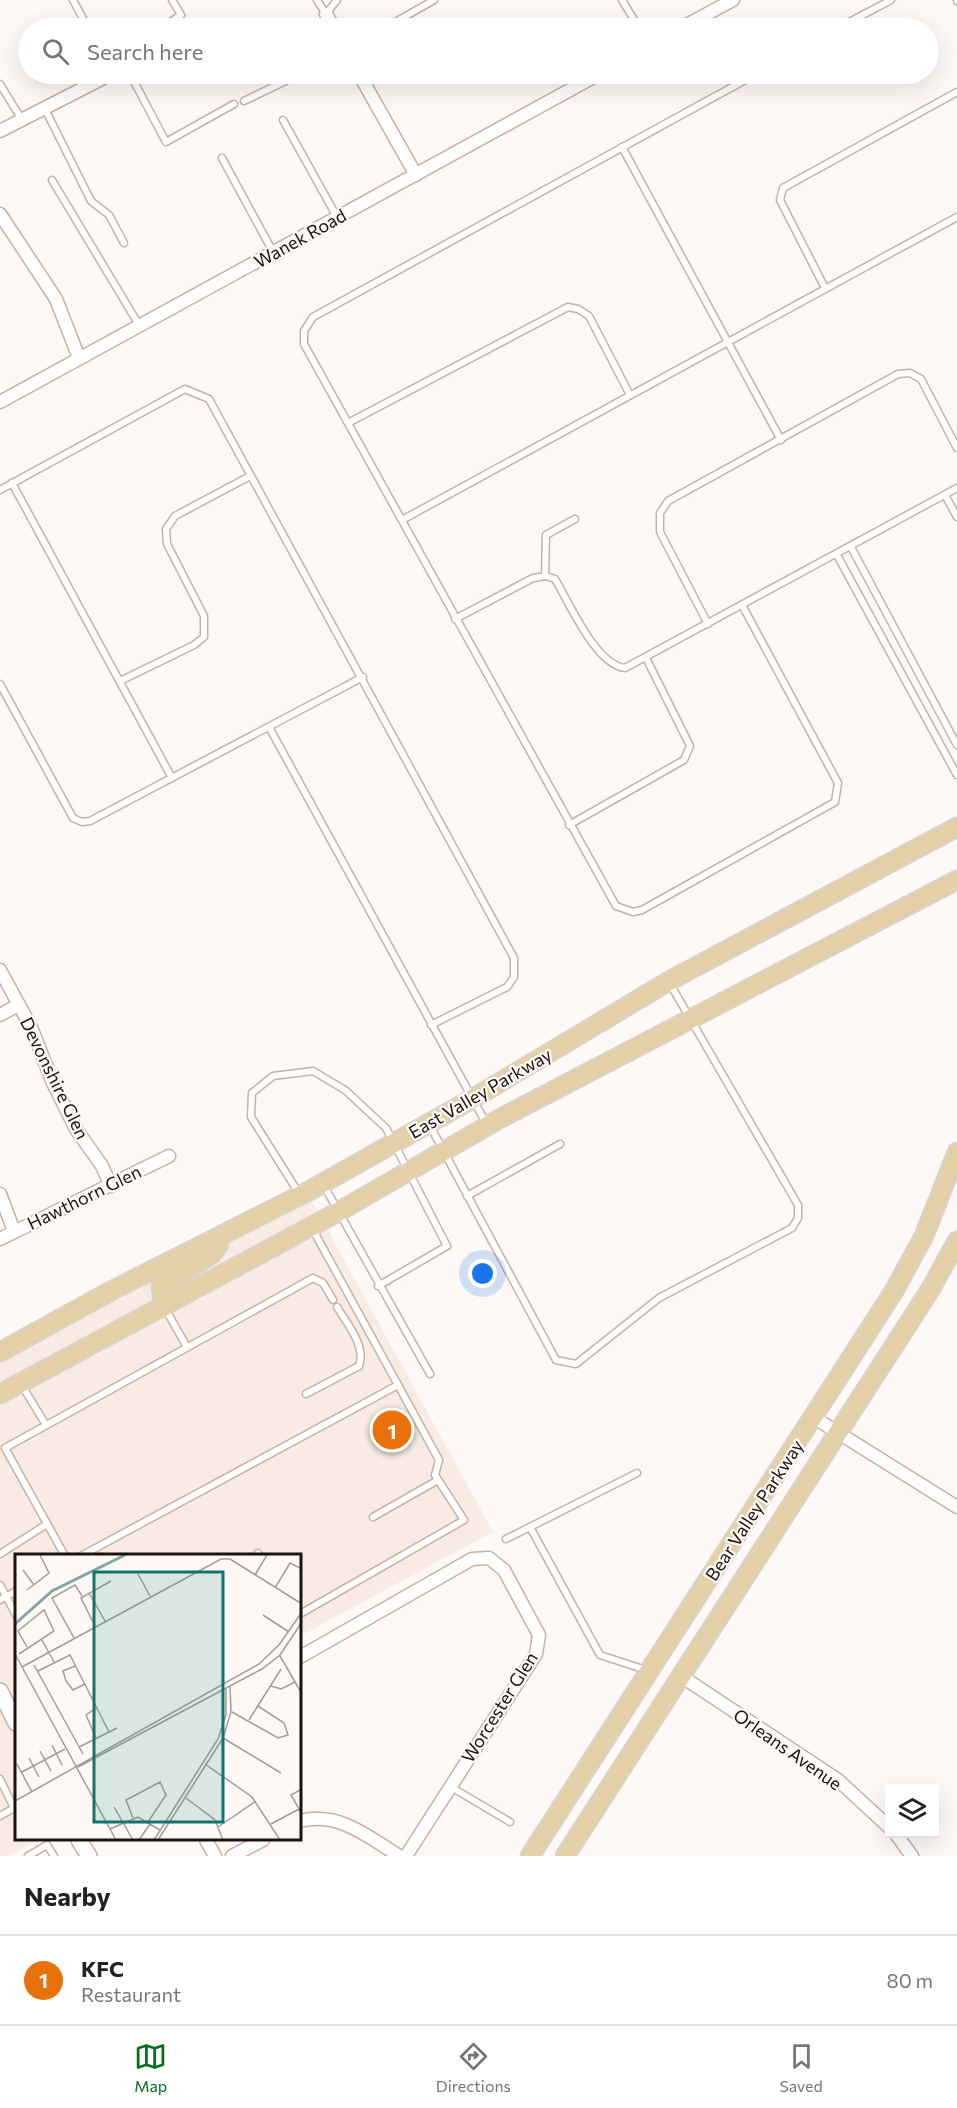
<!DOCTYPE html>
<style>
:root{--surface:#fff;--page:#f2f2f2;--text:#222;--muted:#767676;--line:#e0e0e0;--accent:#056d1c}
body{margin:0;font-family:Commissioner,sans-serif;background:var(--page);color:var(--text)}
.controls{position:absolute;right:18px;bottom:18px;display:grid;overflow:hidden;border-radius:0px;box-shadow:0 6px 24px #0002}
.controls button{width:54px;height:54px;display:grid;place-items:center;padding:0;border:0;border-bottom:2px solid var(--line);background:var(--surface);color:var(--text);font:30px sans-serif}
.you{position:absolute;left:483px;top:1274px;width:21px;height:21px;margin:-15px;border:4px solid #fff;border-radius:50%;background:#1a73e8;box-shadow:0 0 0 9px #1a73e833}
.badge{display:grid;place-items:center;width:39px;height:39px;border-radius:50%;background:var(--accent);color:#fff;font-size:20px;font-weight:700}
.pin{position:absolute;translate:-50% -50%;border:3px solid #fff;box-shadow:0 2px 6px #0006}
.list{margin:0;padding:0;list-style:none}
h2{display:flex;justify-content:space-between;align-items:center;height:78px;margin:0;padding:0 24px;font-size:26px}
h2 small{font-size:20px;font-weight:400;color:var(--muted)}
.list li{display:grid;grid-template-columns:39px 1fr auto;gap:18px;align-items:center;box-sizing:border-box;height:90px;padding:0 24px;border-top:2px solid var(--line)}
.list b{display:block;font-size:22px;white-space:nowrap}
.list p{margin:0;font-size:20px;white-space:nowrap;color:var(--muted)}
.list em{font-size:20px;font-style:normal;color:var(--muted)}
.icon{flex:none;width:33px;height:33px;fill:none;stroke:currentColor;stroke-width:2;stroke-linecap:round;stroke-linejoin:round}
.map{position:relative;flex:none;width:957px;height:1856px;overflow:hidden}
.search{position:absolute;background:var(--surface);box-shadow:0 6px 24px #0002;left:18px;right:18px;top:18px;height:66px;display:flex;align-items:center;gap:15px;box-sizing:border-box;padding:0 21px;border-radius:33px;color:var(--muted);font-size:22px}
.sheet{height:168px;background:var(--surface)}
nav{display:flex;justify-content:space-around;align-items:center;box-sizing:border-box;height:84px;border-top:2px solid var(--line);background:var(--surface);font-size:16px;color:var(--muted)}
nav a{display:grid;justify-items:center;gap:3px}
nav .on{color:var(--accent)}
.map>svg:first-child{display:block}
.built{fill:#f8ebe4}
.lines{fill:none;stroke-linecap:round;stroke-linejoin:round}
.service-casing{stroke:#cab0a3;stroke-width:9}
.minor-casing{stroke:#cab0a3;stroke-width:15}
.tertiary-casing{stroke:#cab0a3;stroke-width:18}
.primary-casing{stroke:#d6d4d4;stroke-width:21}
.service{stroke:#fff;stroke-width:6}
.minor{stroke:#fff;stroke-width:12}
.tertiary{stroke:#fff;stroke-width:15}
.primary{stroke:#e3d0a9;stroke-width:18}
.labels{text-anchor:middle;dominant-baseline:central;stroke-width:4.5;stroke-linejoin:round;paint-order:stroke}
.street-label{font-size:18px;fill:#1b120e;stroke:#fef9f6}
.inset-river{fill:none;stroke:#81a6a7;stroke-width:3}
.inset-road{fill:none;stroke:#a39d99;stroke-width:1.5}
.view{fill:#0f766e;fill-opacity:0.15;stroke:#0f766e;stroke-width:3}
.inset-edge{fill:none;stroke:#1b120e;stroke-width:3}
</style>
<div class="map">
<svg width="957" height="1856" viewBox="0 0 957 1856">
<rect width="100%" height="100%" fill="#fef9f6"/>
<polygon class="built" points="307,1192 493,1532 300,1636 300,1556 16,1556 16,1840 39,1840 9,1856 0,1856 0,1352"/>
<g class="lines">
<g class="service-casing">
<g id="service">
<polyline points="73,0 88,28"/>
<polyline points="317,0 326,14 337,0"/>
<polyline points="622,0 639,28"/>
<polyline points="957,0 957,1"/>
<polyline points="161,28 181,15 172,0"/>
<polyline points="385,28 434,0"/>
<polyline points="838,28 891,0"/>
<polyline points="130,74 166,142 234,104"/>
<polyline points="0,84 22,120"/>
<polyline points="244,101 300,74"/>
<polyline points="45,109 91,201 109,215 124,243"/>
<polyline points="283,120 337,217"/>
<polyline points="622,147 781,440"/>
<polyline points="222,158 273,252"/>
<polyline points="52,180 139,325"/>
<polyline points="825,288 780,200 783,188 957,92"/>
<polyline points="348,423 568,307 578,309 589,316 630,395"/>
<polyline points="12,483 172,778"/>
<polyline points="0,490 185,389 209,399 514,958 514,977 507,987 431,1025"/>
<polyline points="945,495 957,517"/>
<polyline points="402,520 957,217"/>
<polyline points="851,547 957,745"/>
<polyline points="837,555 957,775"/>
<polyline points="545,576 546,535 575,519"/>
<polyline points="742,605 838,783 835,802 642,910 633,912 616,906 304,344 304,331 313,317 756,74"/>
<path d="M 455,619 L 533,578 L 546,576 L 555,579 C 570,604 596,665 625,668 L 957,488"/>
<polyline points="708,624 660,532 660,513 668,501 898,374 910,373 921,379 957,448"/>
<polyline points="120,681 194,645 204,637 204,616 167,544 166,529 175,516 250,476"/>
<polyline points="0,684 73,818 82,822 90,821 363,677"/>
<polyline points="269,727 487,1125"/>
<polyline points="569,825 684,760 690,746 646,658"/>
<polyline points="429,1124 556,1360 576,1364 659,1298 792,1228 798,1218 798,1205 669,982"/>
<polyline points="323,1184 430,1374"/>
<polyline points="300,1195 251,1117 252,1093 273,1076 313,1071 345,1090 386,1128 447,1246 378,1286"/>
<polyline points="467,1196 560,1144"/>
<polyline points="166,1310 187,1347"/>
<polyline points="21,1384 46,1425"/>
<path d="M 306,1394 L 359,1366 C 367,1347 346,1322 337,1307"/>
<polyline points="637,1473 530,1527 600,1655 646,1670"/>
<polyline points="373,1517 438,1480"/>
<polyline points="506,1539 530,1527"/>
<polyline points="258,1553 260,1556"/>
<polyline points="0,1554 47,1524"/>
<polyline points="65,1556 5,1448 313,1278 323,1283 333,1300"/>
<polyline points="81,1556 398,1385 312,1228"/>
<polyline points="0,1585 16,1615"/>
<polyline points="0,1600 16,1591"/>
<polyline points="300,1614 464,1520 435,1475 439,1460 398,1385"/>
<polyline points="0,1779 14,1808"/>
<polyline points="451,1787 510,1822"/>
<polyline points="0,1816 16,1807"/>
<polyline points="28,1856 47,1845 54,1856"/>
</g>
</g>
<g class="minor-casing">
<g id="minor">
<polyline points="326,14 334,28"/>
<polyline points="681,28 733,0"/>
<polyline points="359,74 416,175"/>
<polyline points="0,131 111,74"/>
<polyline points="0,214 56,299 79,358"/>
<polyline points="0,402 599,74"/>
<polyline points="0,970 31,1027 53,1083 76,1129 102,1166 111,1186"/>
<polyline points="0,1015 18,1005"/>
<polyline points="0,1194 14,1231"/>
<polyline points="0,1239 169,1156"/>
<polyline points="813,1417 957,1507"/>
<polyline points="300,1657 472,1559 489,1558 504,1570 539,1635 536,1654 406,1856"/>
<polyline points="681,1676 838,1780 890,1828"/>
<path d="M 300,1821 C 338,1811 369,1837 399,1856"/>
<polyline points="896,1834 912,1856"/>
<polyline points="206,1840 215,1856"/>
<polyline points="232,1856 263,1840"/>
</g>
</g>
<g class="tertiary-casing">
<g id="tertiary">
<polyline points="0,1691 16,1723"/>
<polyline points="79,1840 89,1856"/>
</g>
</g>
<g class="primary-casing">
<g id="primary">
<polyline points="164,1307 161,1287 212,1254 219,1244"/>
<polyline points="0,1352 109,1292 307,1192 472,1099 669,981 957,827"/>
<polyline points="0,1394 338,1212 501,1118 957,880"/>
<polyline points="530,1856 894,1291 924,1236 957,1152"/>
<polyline points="565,1856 930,1290 957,1241"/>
</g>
</g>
<use href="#service" class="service"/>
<use href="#minor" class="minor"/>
<use href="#tertiary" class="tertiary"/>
<use href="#primary" class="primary"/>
</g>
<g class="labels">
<g class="street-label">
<text transform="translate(300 238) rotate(-29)">Wanek Road</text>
<text transform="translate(55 1078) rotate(64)">Devonshire Glen</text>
<text transform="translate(480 1093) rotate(-30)">East Valley Parkway</text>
<text transform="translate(84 1197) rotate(-26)">Hawthorn Glen</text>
<text transform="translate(754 1510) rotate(-57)">Bear Valley Parkway</text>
<text transform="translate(499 1707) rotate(-58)">Worcester Glen</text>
<text transform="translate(788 1749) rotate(35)">Orleans Avenue</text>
</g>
</g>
<g transform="translate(15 1554)">
<rect width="286" height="286" fill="#fef9f6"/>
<path class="inset-river" d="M 0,70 L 37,37 L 110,1"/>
<path class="inset-road" d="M 8,16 L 19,31M 123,20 L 135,42M 240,21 L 252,1M 260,34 L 275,9 L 287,15M 12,36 L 34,19 L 25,1M 74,39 L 90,67M 248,61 L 274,78M 78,68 L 66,44 L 96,27M 59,84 L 37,44 L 60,31 L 67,42M 27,86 L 39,108M 0,100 L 101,286M 4,100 L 39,77 L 29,56 L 3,77 L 12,93M 265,102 L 287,140M 19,111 L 68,200M 60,112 L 48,117 L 51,127 L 58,136 L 70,130M 7,113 L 206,5 L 215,5 L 287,50M 23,117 L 55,101 L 94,178M 256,132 L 266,135 L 280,128M 217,158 L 263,184 L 273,181 L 269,169 L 243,152M 234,166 L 266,115M 81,184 L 71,161 L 81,154M 208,184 L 266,219M 37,191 L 47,211M 64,193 L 102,174M 25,197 L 36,217M 14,204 L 24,223M 2,210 L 17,238M 190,210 L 237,243 L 265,286M 63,213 L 247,115 L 265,101 L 287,68M 7,218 L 50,195M 287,235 L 276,241 L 287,260M 171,244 L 200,266 L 208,286M 0,247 L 244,110 L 264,91 L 287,58M 99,253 L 118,286M 118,264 L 111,246 L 145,228 L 151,241 L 133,268M 256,270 L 284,255M 203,273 L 241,247M 95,275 L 123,263 L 145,276M 124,286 L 135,270M 139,286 L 203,185 L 211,161 L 211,134M 143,286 L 208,184 L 216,158 L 215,132"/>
<path class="view" d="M 79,18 L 208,18 L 208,268 L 79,268 Z"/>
<rect width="286" height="286" class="inset-edge"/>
</g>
</svg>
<div class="controls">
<button><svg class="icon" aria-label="layers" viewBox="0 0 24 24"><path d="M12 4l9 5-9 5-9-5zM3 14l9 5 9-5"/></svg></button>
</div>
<div class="you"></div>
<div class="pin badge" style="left:392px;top:1430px;background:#e8710a">1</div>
<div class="search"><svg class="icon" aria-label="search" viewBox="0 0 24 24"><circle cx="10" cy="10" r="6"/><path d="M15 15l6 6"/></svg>Search here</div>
</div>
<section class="sheet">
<h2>Nearby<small></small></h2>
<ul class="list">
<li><span class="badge" style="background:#e8710a">1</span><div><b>KFC</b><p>Restaurant</p></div><em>80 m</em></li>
</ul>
</section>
<nav>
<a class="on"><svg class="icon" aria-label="map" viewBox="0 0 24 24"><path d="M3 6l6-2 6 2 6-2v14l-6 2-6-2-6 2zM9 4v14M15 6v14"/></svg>Map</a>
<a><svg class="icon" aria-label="directions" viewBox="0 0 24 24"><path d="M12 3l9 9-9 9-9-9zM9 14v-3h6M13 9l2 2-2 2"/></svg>Directions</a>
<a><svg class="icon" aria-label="saved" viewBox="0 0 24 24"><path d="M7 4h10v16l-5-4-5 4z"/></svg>Saved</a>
</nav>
